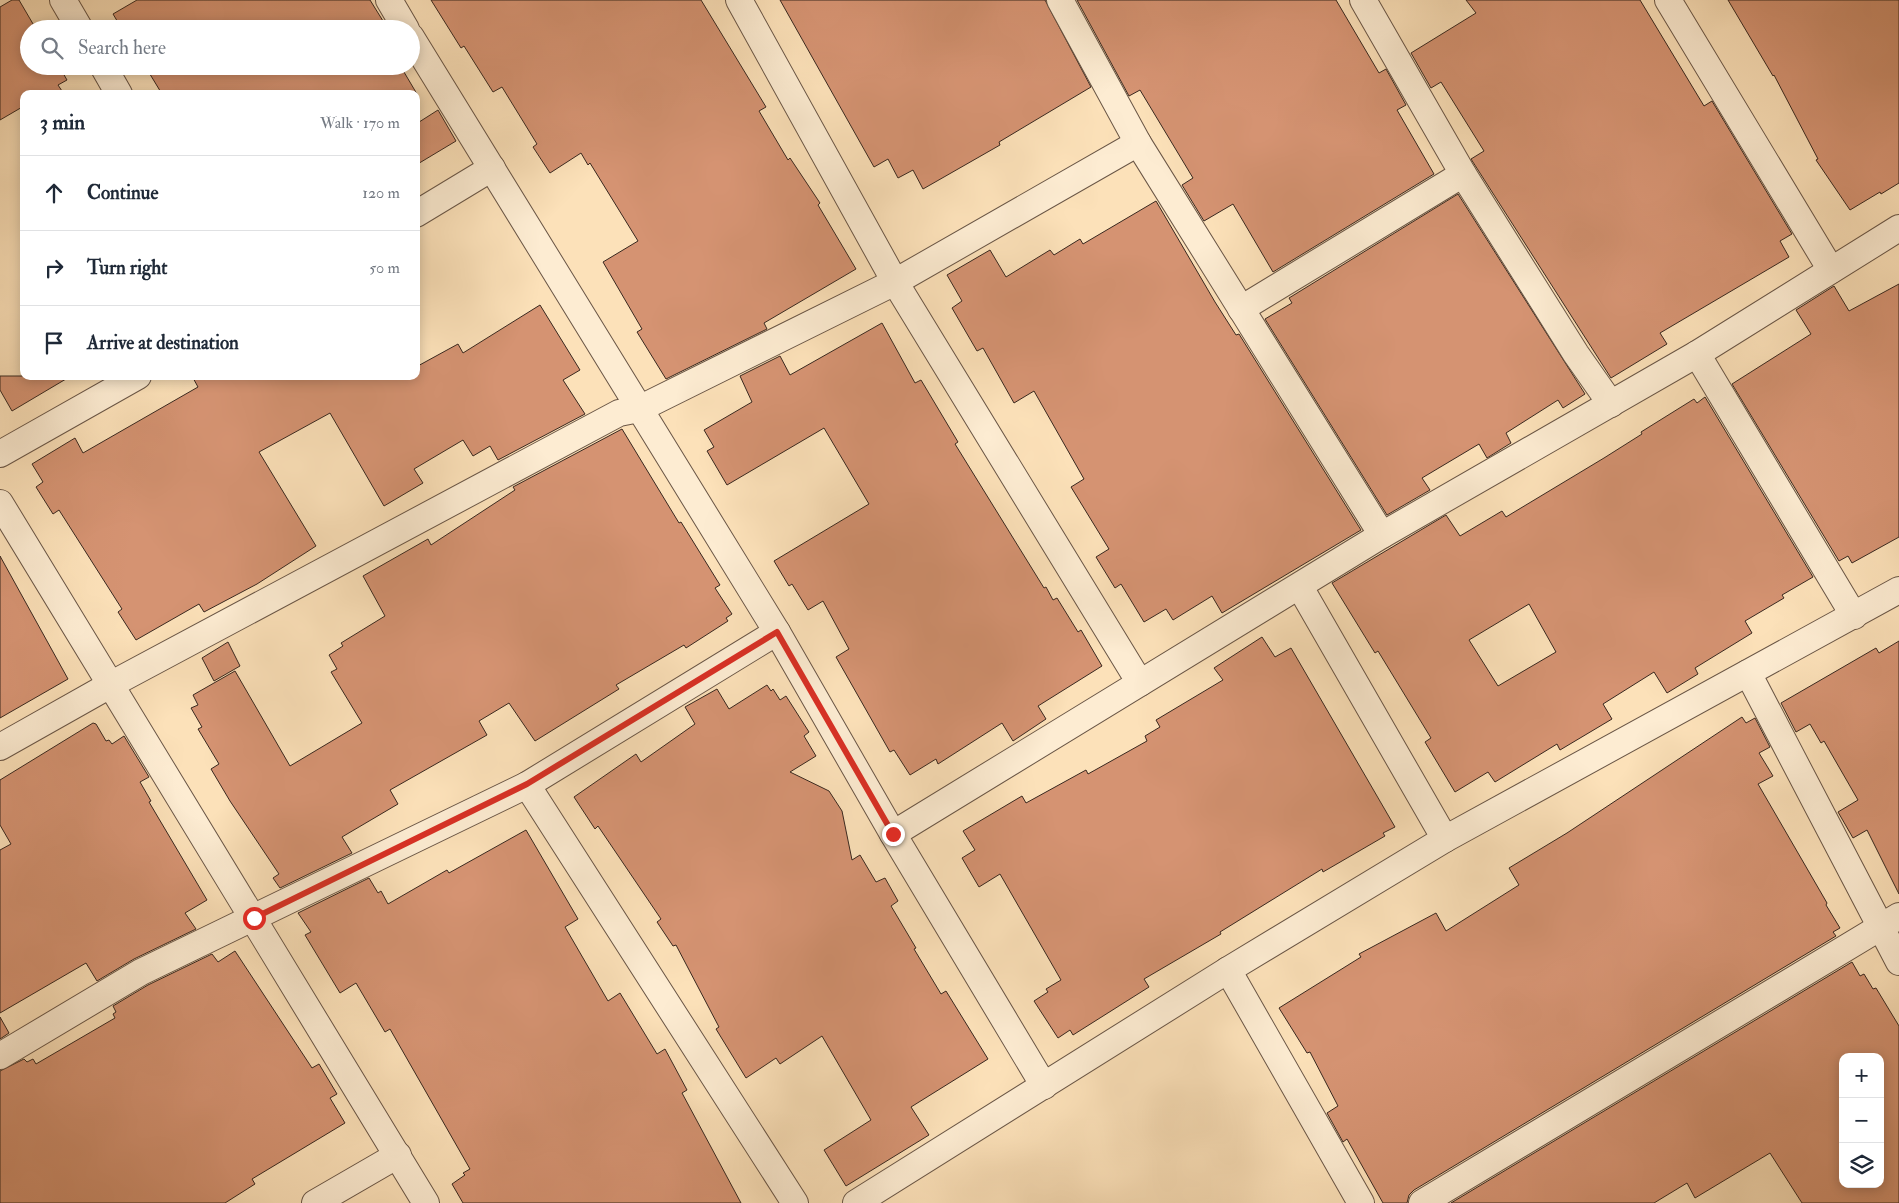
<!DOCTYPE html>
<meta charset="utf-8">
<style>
:root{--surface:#fff;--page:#f2f2f3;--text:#1f2937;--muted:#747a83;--line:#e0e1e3}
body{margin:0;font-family:"IM FELL Double Pica",serif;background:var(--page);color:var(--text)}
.controls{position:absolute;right:15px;bottom:15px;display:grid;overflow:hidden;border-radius:10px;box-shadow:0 2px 12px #0003}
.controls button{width:45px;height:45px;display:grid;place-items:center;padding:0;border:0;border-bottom:1px solid var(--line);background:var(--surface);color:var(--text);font:25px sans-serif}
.stop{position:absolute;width:15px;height:15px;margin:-11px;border:4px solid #d93025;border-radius:50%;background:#fff}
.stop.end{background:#d93025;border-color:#fff;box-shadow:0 1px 5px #0008}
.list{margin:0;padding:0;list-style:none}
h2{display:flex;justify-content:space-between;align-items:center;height:65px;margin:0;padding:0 20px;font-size:21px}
h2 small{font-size:16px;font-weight:400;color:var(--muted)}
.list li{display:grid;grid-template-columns:32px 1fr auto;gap:15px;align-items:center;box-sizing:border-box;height:75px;padding:0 20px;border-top:1px solid var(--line)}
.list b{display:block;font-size:19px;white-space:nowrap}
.list em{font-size:16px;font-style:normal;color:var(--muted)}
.icon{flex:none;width:28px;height:28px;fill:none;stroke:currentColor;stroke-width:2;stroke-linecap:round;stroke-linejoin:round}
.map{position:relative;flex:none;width:1899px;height:1203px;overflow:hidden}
.search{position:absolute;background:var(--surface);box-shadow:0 2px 12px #0003;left:20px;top:20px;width:400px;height:55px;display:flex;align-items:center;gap:12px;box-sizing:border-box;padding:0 18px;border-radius:28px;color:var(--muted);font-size:19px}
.panel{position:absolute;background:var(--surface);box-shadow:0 2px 12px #0003;left:20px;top:90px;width:400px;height:290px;border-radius:10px}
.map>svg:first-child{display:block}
.building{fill:#d59372;stroke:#39281f;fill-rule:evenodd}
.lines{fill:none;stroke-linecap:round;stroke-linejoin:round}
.street-casing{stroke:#6a5646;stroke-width:28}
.street{stroke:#fdecd2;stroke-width:26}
.route{stroke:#d93025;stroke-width:6}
</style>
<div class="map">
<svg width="1899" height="1203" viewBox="0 0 1899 1203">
<rect width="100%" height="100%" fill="#fce1b9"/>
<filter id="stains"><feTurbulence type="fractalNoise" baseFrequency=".004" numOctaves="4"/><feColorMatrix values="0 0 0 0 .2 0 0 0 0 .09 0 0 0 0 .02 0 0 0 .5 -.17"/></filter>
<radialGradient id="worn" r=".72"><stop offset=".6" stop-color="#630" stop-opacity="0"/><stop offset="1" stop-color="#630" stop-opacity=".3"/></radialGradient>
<g class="building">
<polygon points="12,0 19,0 36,29 29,29 29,66 59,66 67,80 58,85 64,94 24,94 24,106 0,120 0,7"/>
<polygon points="137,0 370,0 388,29 122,29 113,14"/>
<polygon points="431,0 701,0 766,107 759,111 788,160 790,158 820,203 818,205 856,269 764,323 767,329 666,379 637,332 642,329 603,262 638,241 590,163 588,165 581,153 550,173 533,147 537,144 502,87 493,92 464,46 461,48"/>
<polygon points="780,0 1045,0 1091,87 999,142 1000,145 923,189 913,170 898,178 888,159 874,167"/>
<polygon points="1077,0 1336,0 1379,73 1386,69 1406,105 1397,110 1434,174 1273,272 1233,204 1204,221 1182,185 1193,178 1140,90 1129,96"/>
<polygon points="1466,0 1640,0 1704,106 1712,101 1792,234 1780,241 1789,257 1660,333 1667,344 1611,378 1471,159 1484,151 1441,82 1431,88 1411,53 1476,13"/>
<polygon points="1728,0 1899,0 1899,183 1881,194 1880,192 1850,210 1816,160 1818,159 1774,75 1773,76"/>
<polygon points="145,66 403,66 401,67 417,94 162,94"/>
<polygon points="438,110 456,141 416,165 416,124"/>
<polygon points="1458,194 1585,394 1563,408 1558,400 1506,433 1511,443 1487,458 1479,444 1422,478 1430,490 1387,515 1265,319 1292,303 1289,298"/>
<polygon points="1156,201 1215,302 1236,335 1239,334 1361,530 1222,613 1212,596 1173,620 1166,609 1144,622 1121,584 1115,588 1096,557 1109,549 1071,487 1084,479 1034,391 1014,403 983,348 977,351 952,308 962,301 947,275 990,250 1006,277 1050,250 1054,255 1080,239 1083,244"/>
<polygon points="1899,284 1899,537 1852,563 1848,556 1839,561 1732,384 1811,334 1796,310 1834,286 1849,311"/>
<polygon points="540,305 580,370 563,380 585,414 498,460 490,446 473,456 463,440 414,469 423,483 384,506 330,413 259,452 316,546 257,584 204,612 199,604 136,640 118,612 122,609 59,510 53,514 36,487 43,482 32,464 75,438 83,453 198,387 192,376 416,376 416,367 458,344 463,353"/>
<polygon points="882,323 915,383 921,380 958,442 955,444 1044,588 1046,587 1053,600 1057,598 1078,632 1081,630 1102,666 1038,706 1046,719 1013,741 1002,723 938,764 936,759 910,775 894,750 890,752 836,657 849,649 823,601 808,610 792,584 789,586 774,561 869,504 824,428 727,485 707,451 714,447 704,430 752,402 740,376 780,356 790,375"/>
<polygon points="0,376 71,376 12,411 0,390"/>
<path d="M 1705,397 L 1813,577 L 1782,595 L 1784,598 L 1745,621 L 1752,633 L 1695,668 L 1698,674 L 1667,693 L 1654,672 L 1603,704 L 1612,719 L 1560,750 L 1557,744 L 1495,782 L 1488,772 L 1455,792 L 1425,742 L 1431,738 L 1378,651 L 1375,653 L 1332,583 L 1446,515 L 1460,536 L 1502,511 L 1506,517 L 1604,458 L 1642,434 L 1641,432 L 1694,399 L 1697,403 ZM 1529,604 L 1556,652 L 1498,686 L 1469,640 Z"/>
<polygon points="622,429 679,523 681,522 720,585 715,588 732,614 726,618 728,621 686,648 684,645 616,685 619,689 535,741 509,703 479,721 487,735 390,790 398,804 342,837 352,853 280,888 273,878 279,874 230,801 211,769 219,764 198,729 202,727 191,708 198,705 193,695 235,671 290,766 362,723 331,672 337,669 329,655 343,646 341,643 385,616 363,576 428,539 431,545 515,490 513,487"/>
<polygon points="0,556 68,679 0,718"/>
<polygon points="1262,637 1275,657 1291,648 1395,827 1383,833 1385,836 1323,872 1322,869 1220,932 1221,934 1144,979 1149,987 1073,1035 1070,1030 1058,1038 1034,1001 1048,992 1046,989 1061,980 1000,874 979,887 962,858 975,850 963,831 1022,796 1026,803 1086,770 1088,774 1147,741 1145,736 1160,727 1156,720 1223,680 1214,668"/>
<polygon points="1899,641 1899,894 1867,830 1853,838 1838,812 1858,800 1824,741 1821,743 1810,724 1796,732 1781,703 1876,648 1879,653"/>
<polygon points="228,642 240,666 214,681 202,658"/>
<polygon points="767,685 771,691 773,689 780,700 786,696 809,732 804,736 816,756 790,772 829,791 842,811 852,860 860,855 876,882 885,878 898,901 891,906 916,948 914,949 941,994 946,991 988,1059 911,1107 929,1135 846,1186 824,1150 871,1120 822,1036 780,1064 776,1058 746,1078 716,1029 719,1027 676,945 673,946 657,922 661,919 598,826 595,829 574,797 636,754 641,762 695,724 685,707 717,689 729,709"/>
<polygon points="1742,717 1746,723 1755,718 1770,747 1759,753 1773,776 1758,784 1827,903 1826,905 1840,928 1833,932 1836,936 1414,1190 1409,1195 1407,1203 1383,1203 1347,1139 1343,1142 1327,1113 1338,1106 1310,1052 1307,1053 1279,1008 1361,957 1359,954 1436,913 1446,931 1519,885 1509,868 1567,833"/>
<polygon points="93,723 96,724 106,741 109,740 112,744 124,736 149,777 140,782 151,801 149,802 207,900 185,913 196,929 134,959 97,981 86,963 0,1013 0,850 11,844 0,825 0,780"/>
<polygon points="526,830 578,919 565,927 608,1001 620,993 657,1054 665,1049 687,1090 682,1093 741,1203 463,1203 452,1184 465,1175 463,1173 470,1169 390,1029 385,1032 356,983 340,993 305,935 311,932 298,913 369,878 378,893 381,891 388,904 447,870 449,873"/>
<polygon points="235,951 312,1068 319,1064 337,1094 330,1098 345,1123 252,1179 255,1184 225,1203 0,1203 0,1071 24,1059 27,1062 33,1059 36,1064 115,1018 113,1014 116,1012 113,1006 148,985 212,954 218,962"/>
<path d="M 1852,962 L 1860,976 L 1864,974 L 1873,989 L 1876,988 L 1899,1026 L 1899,1203 L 1802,1203 L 1770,1153 L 1695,1198 L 1687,1183 L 1654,1203 L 1451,1203 ZM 1843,1057 L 1880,1057 L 1880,1184 L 1843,1184 Z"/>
<polygon points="0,1017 9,1033 0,1039"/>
</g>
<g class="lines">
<g class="street-casing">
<g id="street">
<polyline points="63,0 80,29"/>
<polyline points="389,0 406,29"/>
<polyline points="739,0 895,282 1140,683"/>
<polyline points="1060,0 1138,143 1382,535"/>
<polyline points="1363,0 1463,174 1576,354 1611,404"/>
<polyline points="1668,0 1831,270"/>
<polyline points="411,37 777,632 893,834 1044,1086"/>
<polyline points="103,66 119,94"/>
<polyline points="416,214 492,168"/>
<polyline points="1241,309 1463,174"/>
<polyline points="1697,354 1854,616"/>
<polyline points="0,454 138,376"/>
<polyline points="0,503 426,1203"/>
<polyline points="1748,673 1899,962"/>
<polyline points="0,747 110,685 619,413 639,409 895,282 1138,143"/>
<polyline points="527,785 795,1203"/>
<polyline points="893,834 1382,535 1697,354 1899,228"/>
<polyline points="1445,839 1899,590"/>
<polyline points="1228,970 1361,1203"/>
<polyline points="0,1056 141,972 527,785 777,632"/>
<polyline points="315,1203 398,1155"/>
<polyline points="856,1203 1228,970 1445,839 1300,587"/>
<polyline points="1422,1203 1899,916"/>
</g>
</g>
<use href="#street" class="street"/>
</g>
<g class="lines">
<polyline class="route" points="254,918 527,784 777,632 893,834"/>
</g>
<rect width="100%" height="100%" filter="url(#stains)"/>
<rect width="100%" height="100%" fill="url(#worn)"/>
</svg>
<div class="controls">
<button>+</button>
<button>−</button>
<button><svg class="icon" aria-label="layers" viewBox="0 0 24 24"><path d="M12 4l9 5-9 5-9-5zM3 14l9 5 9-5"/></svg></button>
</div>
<div class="stop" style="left:254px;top:918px"></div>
<div class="stop end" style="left:893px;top:834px"></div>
<div class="search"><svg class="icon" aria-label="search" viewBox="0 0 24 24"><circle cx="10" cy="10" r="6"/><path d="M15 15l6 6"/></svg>Search here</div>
<section class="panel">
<h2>3 min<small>Walk · 170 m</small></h2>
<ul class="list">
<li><svg class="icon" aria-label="ahead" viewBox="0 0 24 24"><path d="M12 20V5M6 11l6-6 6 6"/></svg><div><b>Continue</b></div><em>120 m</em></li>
<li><svg class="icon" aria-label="right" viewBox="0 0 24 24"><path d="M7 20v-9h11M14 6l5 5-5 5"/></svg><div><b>Turn right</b></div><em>50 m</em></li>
<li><svg class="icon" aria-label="arrive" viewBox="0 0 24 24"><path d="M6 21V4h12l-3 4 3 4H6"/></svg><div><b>Arrive at destination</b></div></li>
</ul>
</section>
</div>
